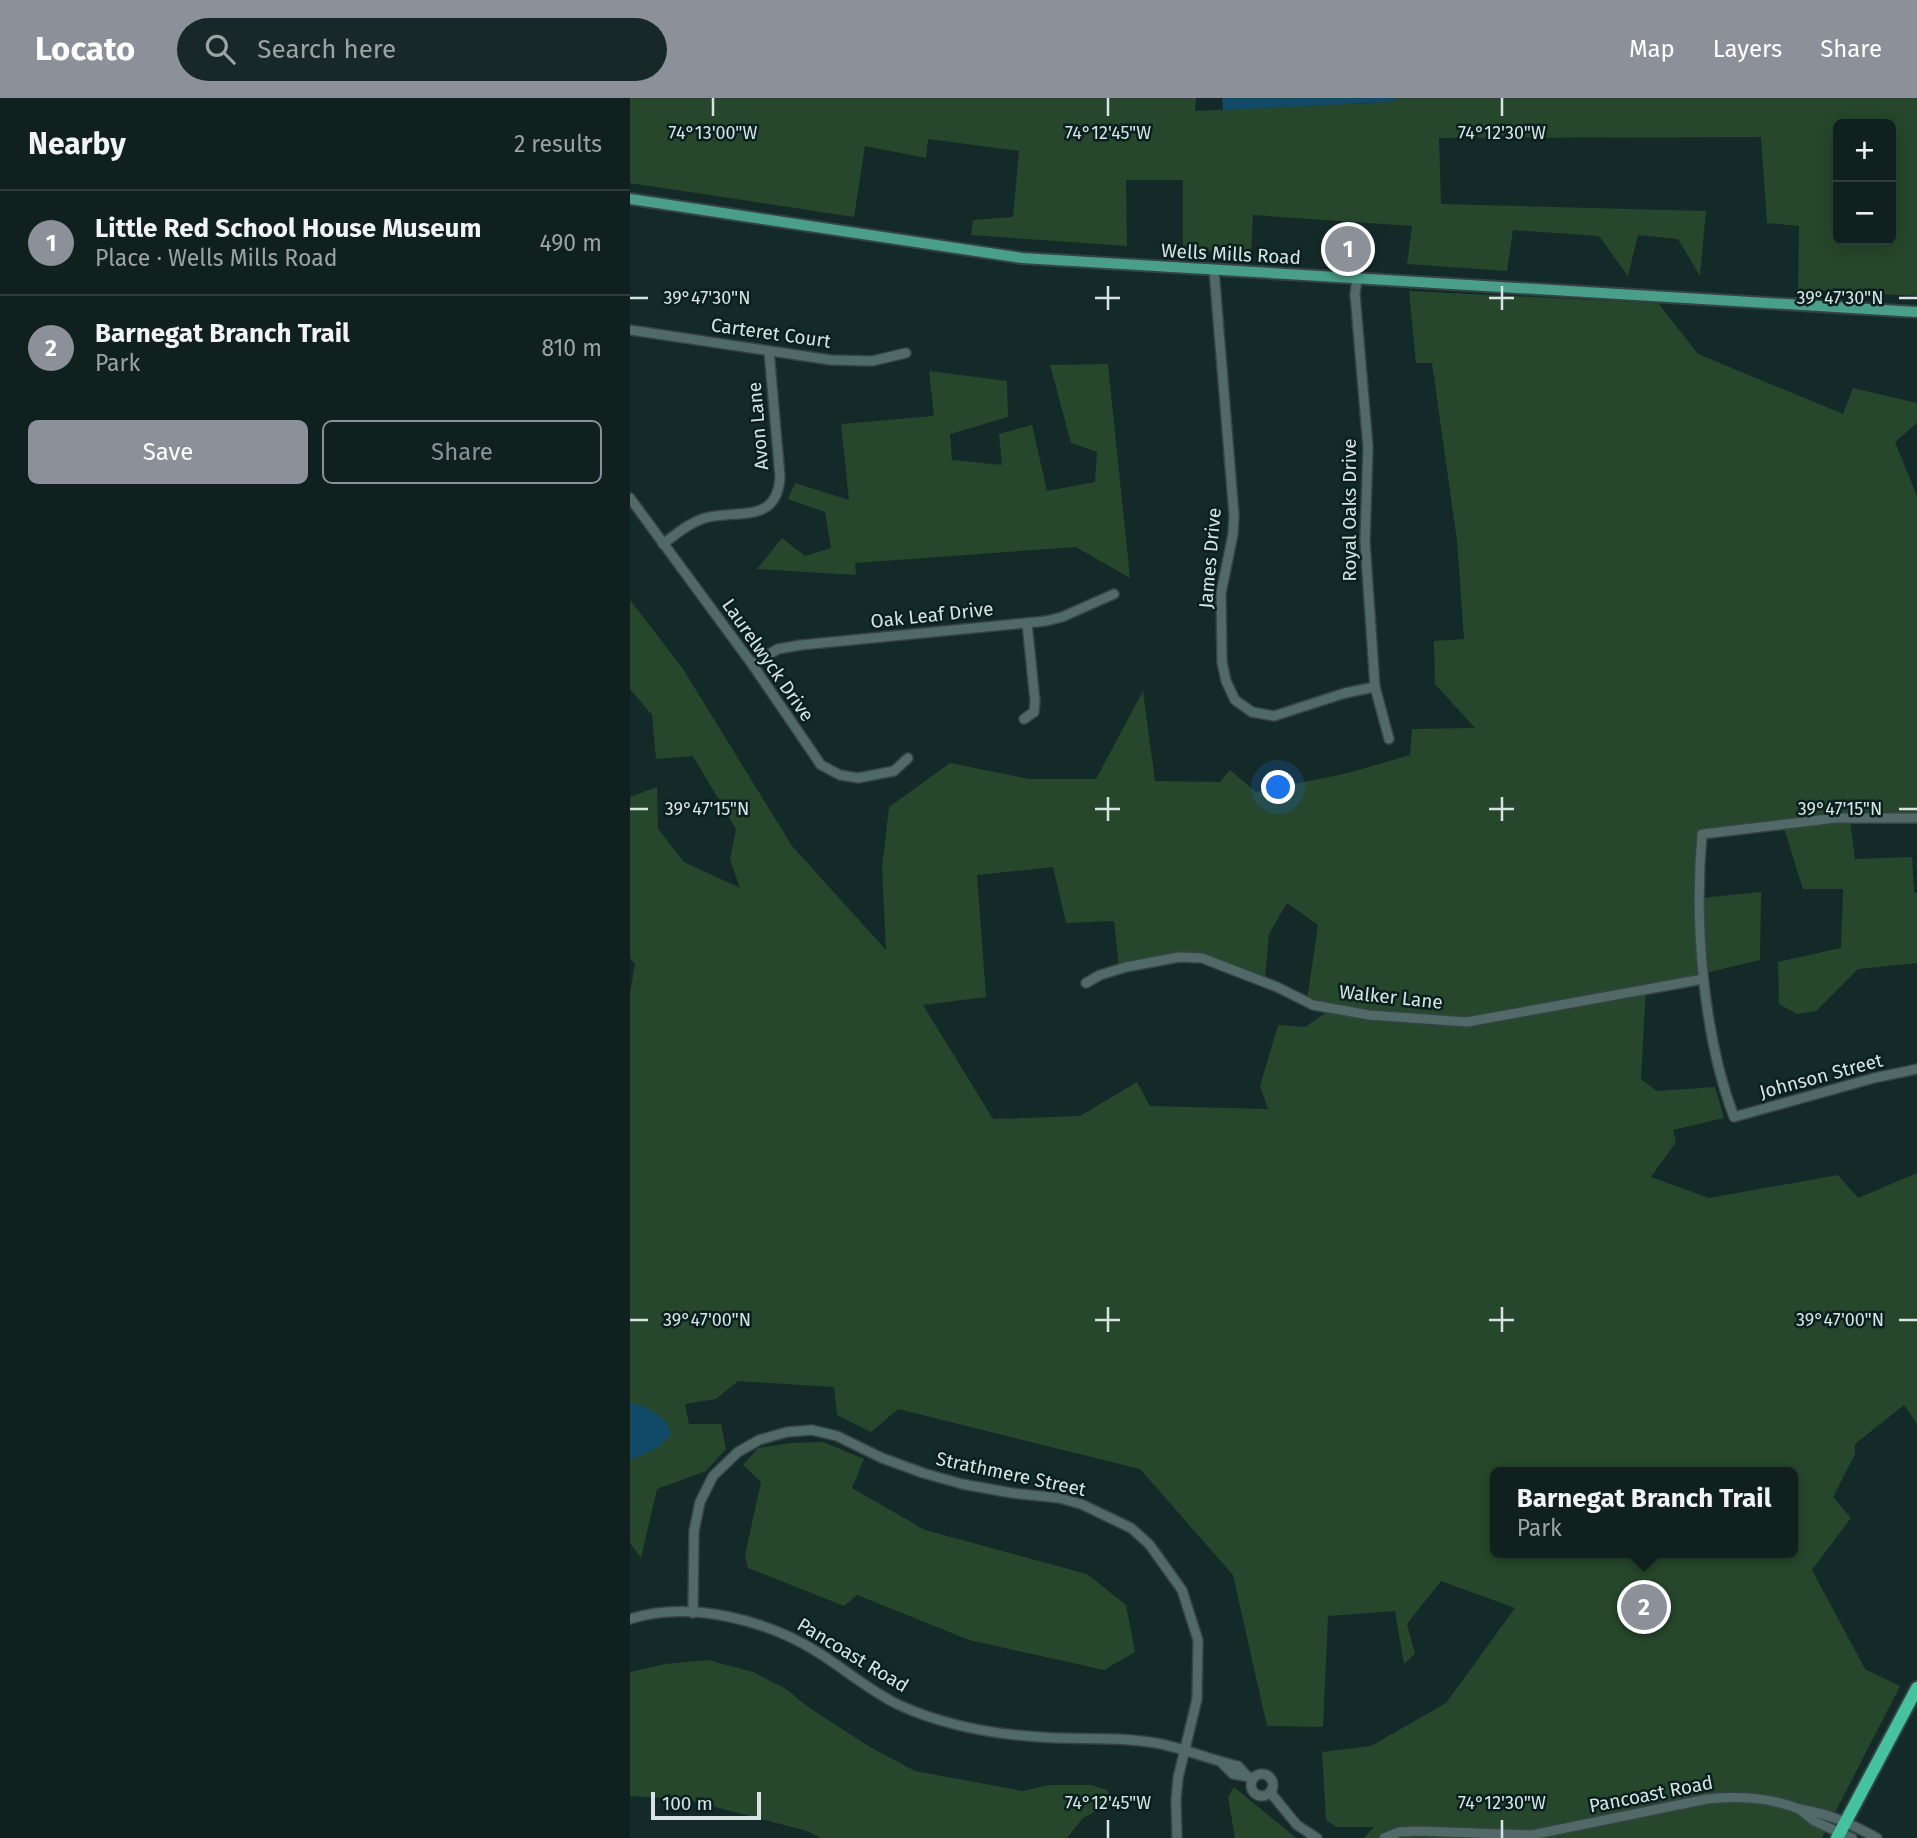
<!DOCTYPE html>
<meta charset="utf-8">
<style>
:root{--surface:#0f201f;--page:#182828;--text:#f1f3f6;--muted:#9ba3a4;--line:#2f3e3d;--accent:#8c9099}
body{margin:0;font-family:"Fira Sans",sans-serif;background:var(--page);color:var(--text)}
.controls{position:absolute;right:21px;top:21px;display:grid;overflow:hidden;border-radius:10px;box-shadow:0 4px 18px #0003}
.controls button{width:63px;height:63px;display:grid;place-items:center;padding:0;border:0;border-bottom:2px solid var(--line);background:var(--surface);color:var(--text);font:35px sans-serif}
.scale{position:absolute;left:21px;bottom:18px;width:110px;box-sizing:border-box;padding-left:7px;border:4px solid #d7e4e3;border-top:0;font-size:19px;line-height:24px;white-space:nowrap;color:#d7e4e3;-webkit-text-stroke:5px #0a201f;paint-order:stroke}
.you{position:absolute;left:649px;top:690px;width:24px;height:24px;margin:-18px;border:5px solid #fff;border-radius:50%;background:#1a73e8;box-shadow:0 0 0 10px #1a73e833}
.badge{display:grid;place-items:center;width:46px;height:46px;border-radius:50%;background:var(--accent);color:#fff;font-size:23px;font-weight:700}
.pin{position:absolute;translate:-50% -50%;border:4px solid #fff;box-shadow:0 2px 7px #0006}
.popup{position:absolute;left:860px;top:1369px;width:308px;height:91px;box-sizing:border-box;display:grid;place-content:center;border-radius:10px;background:var(--surface);filter:drop-shadow(0 2px 5px #0005);font-size:23px;white-space:nowrap;color:var(--muted)}
.popup b{font-size:26px;color:var(--text)}
.popup::after{content:'';position:absolute;left:50%;top:100%;margin-left:-14px;border:14px solid transparent;border-top-color:var(--surface)}
.list{margin:0;padding:0;list-style:none}
h2{display:flex;justify-content:space-between;align-items:center;height:91px;margin:0;padding:0 28px;font-size:30px}
h2 small{font-size:23px;font-weight:400;color:var(--muted)}
.list li{display:grid;grid-template-columns:46px 1fr auto;gap:21px;align-items:center;box-sizing:border-box;height:105px;padding:0 28px;border-top:2px solid var(--line)}
.list b{display:block;font-size:26px;white-space:nowrap}
.list p{margin:0;font-size:23px;white-space:nowrap;color:var(--muted)}
.list em{font-size:23px;font-style:normal;color:var(--muted)}
.actions{display:flex;gap:14px;padding:21px 28px}
.actions a{flex:1;padding:16px 0;border:2px solid var(--accent);border-radius:10px;text-align:center;font-size:24px;color:var(--accent)}
.actions .main{background:var(--accent);color:#fff}
.icon{flex:none;width:38px;height:38px;fill:none;stroke:currentColor;stroke-width:2;stroke-linecap:round;stroke-linejoin:round}
.map{position:relative;flex:none;width:1287px;height:1740px;overflow:hidden}
header{display:flex;align-items:center;gap:42px;box-sizing:border-box;height:98px;padding:0 35px;background:var(--accent);color:#fff}
header strong{font-size:33px}
nav{display:flex;gap:38px;margin-inline-start:auto;font-size:24px}
.search{width:490px;height:63px;background:var(--page);display:flex;align-items:center;gap:18px;box-sizing:border-box;padding:0 24px;border-radius:38px;color:var(--muted);font-size:26px}
main{display:flex}
aside{flex:1;background:var(--surface)}
.map>svg:first-child{display:block}
.green{fill:#26472b;fill-rule:evenodd}
.water{fill:#0f4a67}
.lines{fill:none;stroke-linecap:round;stroke-linejoin:round}
.minor-casing{stroke:#344444;stroke-width:12}
.major-casing{stroke:#344444;stroke-width:14}
.highway-casing{stroke:#344444;stroke-width:16}
.minor{stroke:#516967;stroke-width:9}
.major{stroke:#499f88;stroke-width:10}
.highway{stroke:#44c39e;stroke-width:12}
.ticks{fill:none;stroke:#d7e4e3;stroke-width:2.5}
.labels{text-anchor:middle;dominant-baseline:central;stroke-width:5;stroke-linejoin:round;paint-order:stroke}
.street-label{font-size:19px;fill:#d7e4e3;stroke:#0a201f}
.ticks-label{font-size:18px;text-anchor:middle;fill:#d7e4e3;stroke:#0a201f;stroke-width:5;stroke-linejoin:round;paint-order:stroke}
</style>
<header>
<strong>Locato</strong>
<div class="search"><svg class="icon" aria-label="search" viewBox="0 0 24 24"><circle cx="10" cy="10" r="6"/><path d="M15 15l6 6"/></svg>Search here</div>
<nav><a>Map</a><a>Layers</a><a>Share</a></nav>
</header>
<main>
<aside>
<h2>Nearby<small>2 results</small></h2>
<ul class="list">
<li><span class="badge">1</span><div><b>Little Red School House Museum</b><p>Place · Wells Mills Road</p></div><em>490 m</em></li>
<li><span class="badge">2</span><div><b>Barnegat Branch Trail</b><p>Park</p></div><em>810 m</em></li>
</ul>
<div class="actions"><a class="main">Save</a><a>Share</a></div>
</aside>
<div class="map">
<svg width="1287" height="1740" viewBox="0 0 1287 1740">
<rect width="100%" height="100%" fill="#142a29"/>
<g class="green">
<path d="M 0,0 L 566,0 L 565,13 L 760,4 L 769,0 L 1287,0 L 1287,198 L 1168,191 L 1169,128 L 1137,125 L 1131,39 L 809,40 L 811,106 L 1076,113 L 1070,178 L 1048,141 L 1008,137 L 998,178 L 969,138 L 883,132 L 877,173 L 777,166 L 782,128 L 623,117 L 621,156 L 553,152 L 553,82 L 496,82 L 497,148 L 341,137 L 343,122 L 383,119 L 389,53 L 298,41 L 296,60 L 235,48 L 224,119 L 0,85 ZM 1208,26 L 1261,26 L 1261,142 L 1208,142 Z"/>
<path d="M 779,193 L 1028,205 L 1068,256 L 1213,316 L 1223,290 L 1287,305 L 1287,325 L 1265,344 L 1287,398 L 1287,723 L 1220,723 L 1225,761 L 1282,759 L 1284,794 L 1287,795 L 1287,865 L 1228,871 L 1186,913 L 1167,916 L 1149,906 L 1148,864 L 1211,850 L 1213,791 L 1173,791 L 1153,727 L 1072,736 L 1071,800 L 1131,794 L 1130,862 L 1016,889 L 1011,981 L 1027,993 L 1085,989 L 1094,1020 L 1043,1032 L 1046,1044 L 1021,1079 L 1079,1100 L 1208,1077 L 1228,1100 L 1287,1075 L 1287,1326 L 1274,1307 L 1225,1346 L 1225,1356 L 1203,1399 L 1221,1420 L 1182,1472 L 1235,1571 L 1270,1588 L 1192,1740 L 773,1740 L 781,1728 L 770,1740 L 734,1740 L 744,1729 L 706,1729 L 696,1722 L 692,1654 L 741,1648 L 816,1605 L 885,1510 L 811,1483 L 777,1526 L 785,1556 L 774,1566 L 765,1513 L 698,1518 L 693,1629 L 637,1628 L 603,1477 L 510,1371 L 268,1311 L 241,1334 L 207,1317 L 204,1289 L 108,1283 L 86,1301 L 55,1306 L 59,1326 L 91,1326 L 96,1351 L 76,1373 L 27,1391 L 11,1460 L 0,1445 L 0,895 L 5,866 L 0,860 L 0,699 L 27,689 L 28,731 L 54,764 L 110,790 L 100,761 L 106,731 L 63,658 L 26,661 L 22,617 L 0,591 L 0,502 L 53,571 L 162,748 L 256,852 L 252,770 L 259,709 L 320,665 L 399,681 L 466,681 L 513,593 L 525,683 L 590,684 L 600,672 L 626,694 L 718,675 L 780,657 L 782,631 L 845,630 L 805,586 L 804,543 L 834,541 L 827,443 L 802,265 L 786,265 ZM 423,769 L 436,825 L 484,823 L 489,870 L 574,863 L 635,882 L 639,836 L 657,805 L 688,827 L 677,902 L 697,914 L 675,929 L 648,927 L 630,988 L 638,1011 L 520,1008 L 507,984 L 450,1018 L 363,1021 L 293,907 L 356,899 L 347,777 ZM 865,1374 L 1163,1374 L 1163,1455 L 865,1455 Z"/>
<polygon points="478,266 500,480 446,449 225,465 226,477 127,471 152,440 175,458 201,450 195,414 158,401 165,385 219,402 211,326 304,318 299,273 377,283 378,319 320,336 322,362 372,367 369,336 402,327 417,393 465,384 467,354 441,345 420,267"/>
<polygon points="193,1344 234,1361 222,1390 295,1432 457,1476 496,1507 505,1554 474,1572 339,1542 227,1497 214,1508 118,1470 115,1457 131,1384 113,1367 128,1350 161,1345"/>
<polygon points="78,1562 123,1574 156,1591 178,1609 240,1649 285,1673 393,1693 419,1687 461,1687 477,1692 484,1704 453,1720 437,1740 191,1740 177,1733 59,1702 0,1698 0,1574 35,1566"/>
<polygon points="604,1689 666,1740 605,1740 598,1699"/>
</g>
<g class="water">
<polygon points="592,0 769,0 760,4 593,12"/>
<path d="M 0,1305 C 17,1308 38,1319 41,1337 L 27,1350 L 0,1362 Z"/>
</g>
<g class="lines">
<g class="minor-casing">
<g id="minor">
<polyline points="584,172 604,417 603,436 591,495 592,564 596,583 605,602 622,614 644,618 715,595 745,589"/>
<polyline points="727,181 725,196 738,349 735,444 745,589 759,641"/>
<polyline points="0,232 201,262 242,263 276,255"/>
<polyline points="0,400 122,566 191,667 210,677 228,680 264,673 278,660"/>
<path d="M 33,446 C 46,436 59,425 75,420 C 107,411 147,427 150,379 L 139,253"/>
<polyline points="122,566 148,551 171,547 416,523 432,519 484,496"/>
<polyline points="394,621 404,614 405,603 397,525"/>
<path d="M 1287,720 L 1206,720 L 1072,736 C 1064,824 1073,937 1104,1019 L 1244,980 L 1287,971"/>
<polyline points="456,885 470,877 496,869 549,859 572,860 647,889 683,907 739,917 837,924 1073,881"/>
<polyline points="63,1515 64,1433 70,1404 83,1378 108,1354 129,1342 157,1334 182,1332 207,1338 252,1360 293,1375 332,1386 382,1395 429,1400 451,1406 501,1430 519,1446 552,1492 568,1542 567,1601 548,1680 546,1702 547,1740"/>
<path d="M 0,1521 C 60,1502 137,1522 189,1555 C 216,1572 240,1593 269,1607 C 313,1627 361,1636 409,1639 C 447,1642 488,1638 526,1645 C 554,1650 580,1662 608,1668 L 617,1678"/>
<polyline points="593,1666 603,1676 620,1679"/>
<circle cx="632" cy="1687" r="11"/>
<polyline points="640,1694 667,1727 687,1740"/>
<path d="M 754,1740 L 769,1734 L 787,1733 L 902,1737 L 1077,1701 C 1110,1698 1138,1699 1169,1711"/>
<path d="M 1222,1740 L 1184,1723 L 1169,1711 C 1198,1715 1221,1726 1247,1740"/>
</g>
</g>
<g class="major-casing">
<polyline id="major" points="0,101 392,160 1287,214"/>
</g>
<g class="highway-casing">
<polyline id="highway" points="1207,1740 1287,1590"/>
</g>
<use href="#minor" class="minor"/>
<use href="#major" class="major"/>
<use href="#highway" class="highway"/>
</g>
<path class="ticks" d="M 83,0 L 83,18M 478,0 L 478,18M 872,0 L 872,18M 478,188 L 478,212M 872,188 L 872,212M 0,200 L 18,200M 465,200 L 490,200M 859,200 L 884,200M 1269,200 L 1287,200M 478,699 L 478,723M 872,699 L 872,723M 0,711 L 18,711M 465,711 L 490,711M 859,711 L 884,711M 1269,711 L 1287,711M 478,1209 L 478,1234M 872,1209 L 872,1234M 0,1222 L 18,1222M 465,1222 L 490,1222M 859,1222 L 884,1222M 1269,1222 L 1287,1222M 478,1722 L 478,1740M 872,1722 L 872,1740"/>
<g class="labels">
<g class="street-label">
<text transform="translate(601 156) rotate(3)">Wells Mills Road</text>
<text transform="translate(141 235) rotate(8)">Carteret Court</text>
<text transform="translate(128 328) rotate(-95)">Avon Lane</text>
<text transform="translate(719 412) rotate(-90)">Royal Oaks Drive</text>
<text transform="translate(580 460) rotate(-85)">James Drive</text>
<text transform="translate(302 517) rotate(-6)">Oak Leaf Drive</text>
<text transform="translate(138 562) rotate(55)">Laurelwyck Drive</text>
<text transform="translate(761 899) rotate(6)">Walker Lane</text>
<text transform="translate(1191 978) rotate(-15)">Johnson Street</text>
<text transform="translate(381 1376) rotate(12)">Strathmere Street</text>
<text transform="translate(223 1557) rotate(31)">Pancoast Road</text>
<text transform="translate(1021 1696) rotate(-11)">Pancoast Road</text>
</g>
</g>
<g class="ticks-label">
<text x="83" y="41">74°13'00"W</text>
<text x="478" y="41">74°12'45"W</text>
<text x="872" y="41">74°12'30"W</text>
<text x="77" y="206">39°47'30"N</text>
<text x="1210" y="206">39°47'30"N</text>
<text x="77" y="717">39°47'15"N</text>
<text x="1210" y="717">39°47'15"N</text>
<text x="77" y="1228">39°47'00"N</text>
<text x="1210" y="1228">39°47'00"N</text>
<text x="478" y="1711">74°12'45"W</text>
<text x="872" y="1711">74°12'30"W</text>
</g>
</svg>
<div class="controls">
<button>+</button>
<button>−</button>
</div>
<div class="scale">100 m</div>
<div class="you"></div>
<div class="pin badge" style="left:718px;top:151px">1</div>
<div class="pin badge" style="left:1014px;top:1509px">2</div>
<div class="popup"><b>Barnegat Branch Trail</b>Park</div>
</div>
</main>
